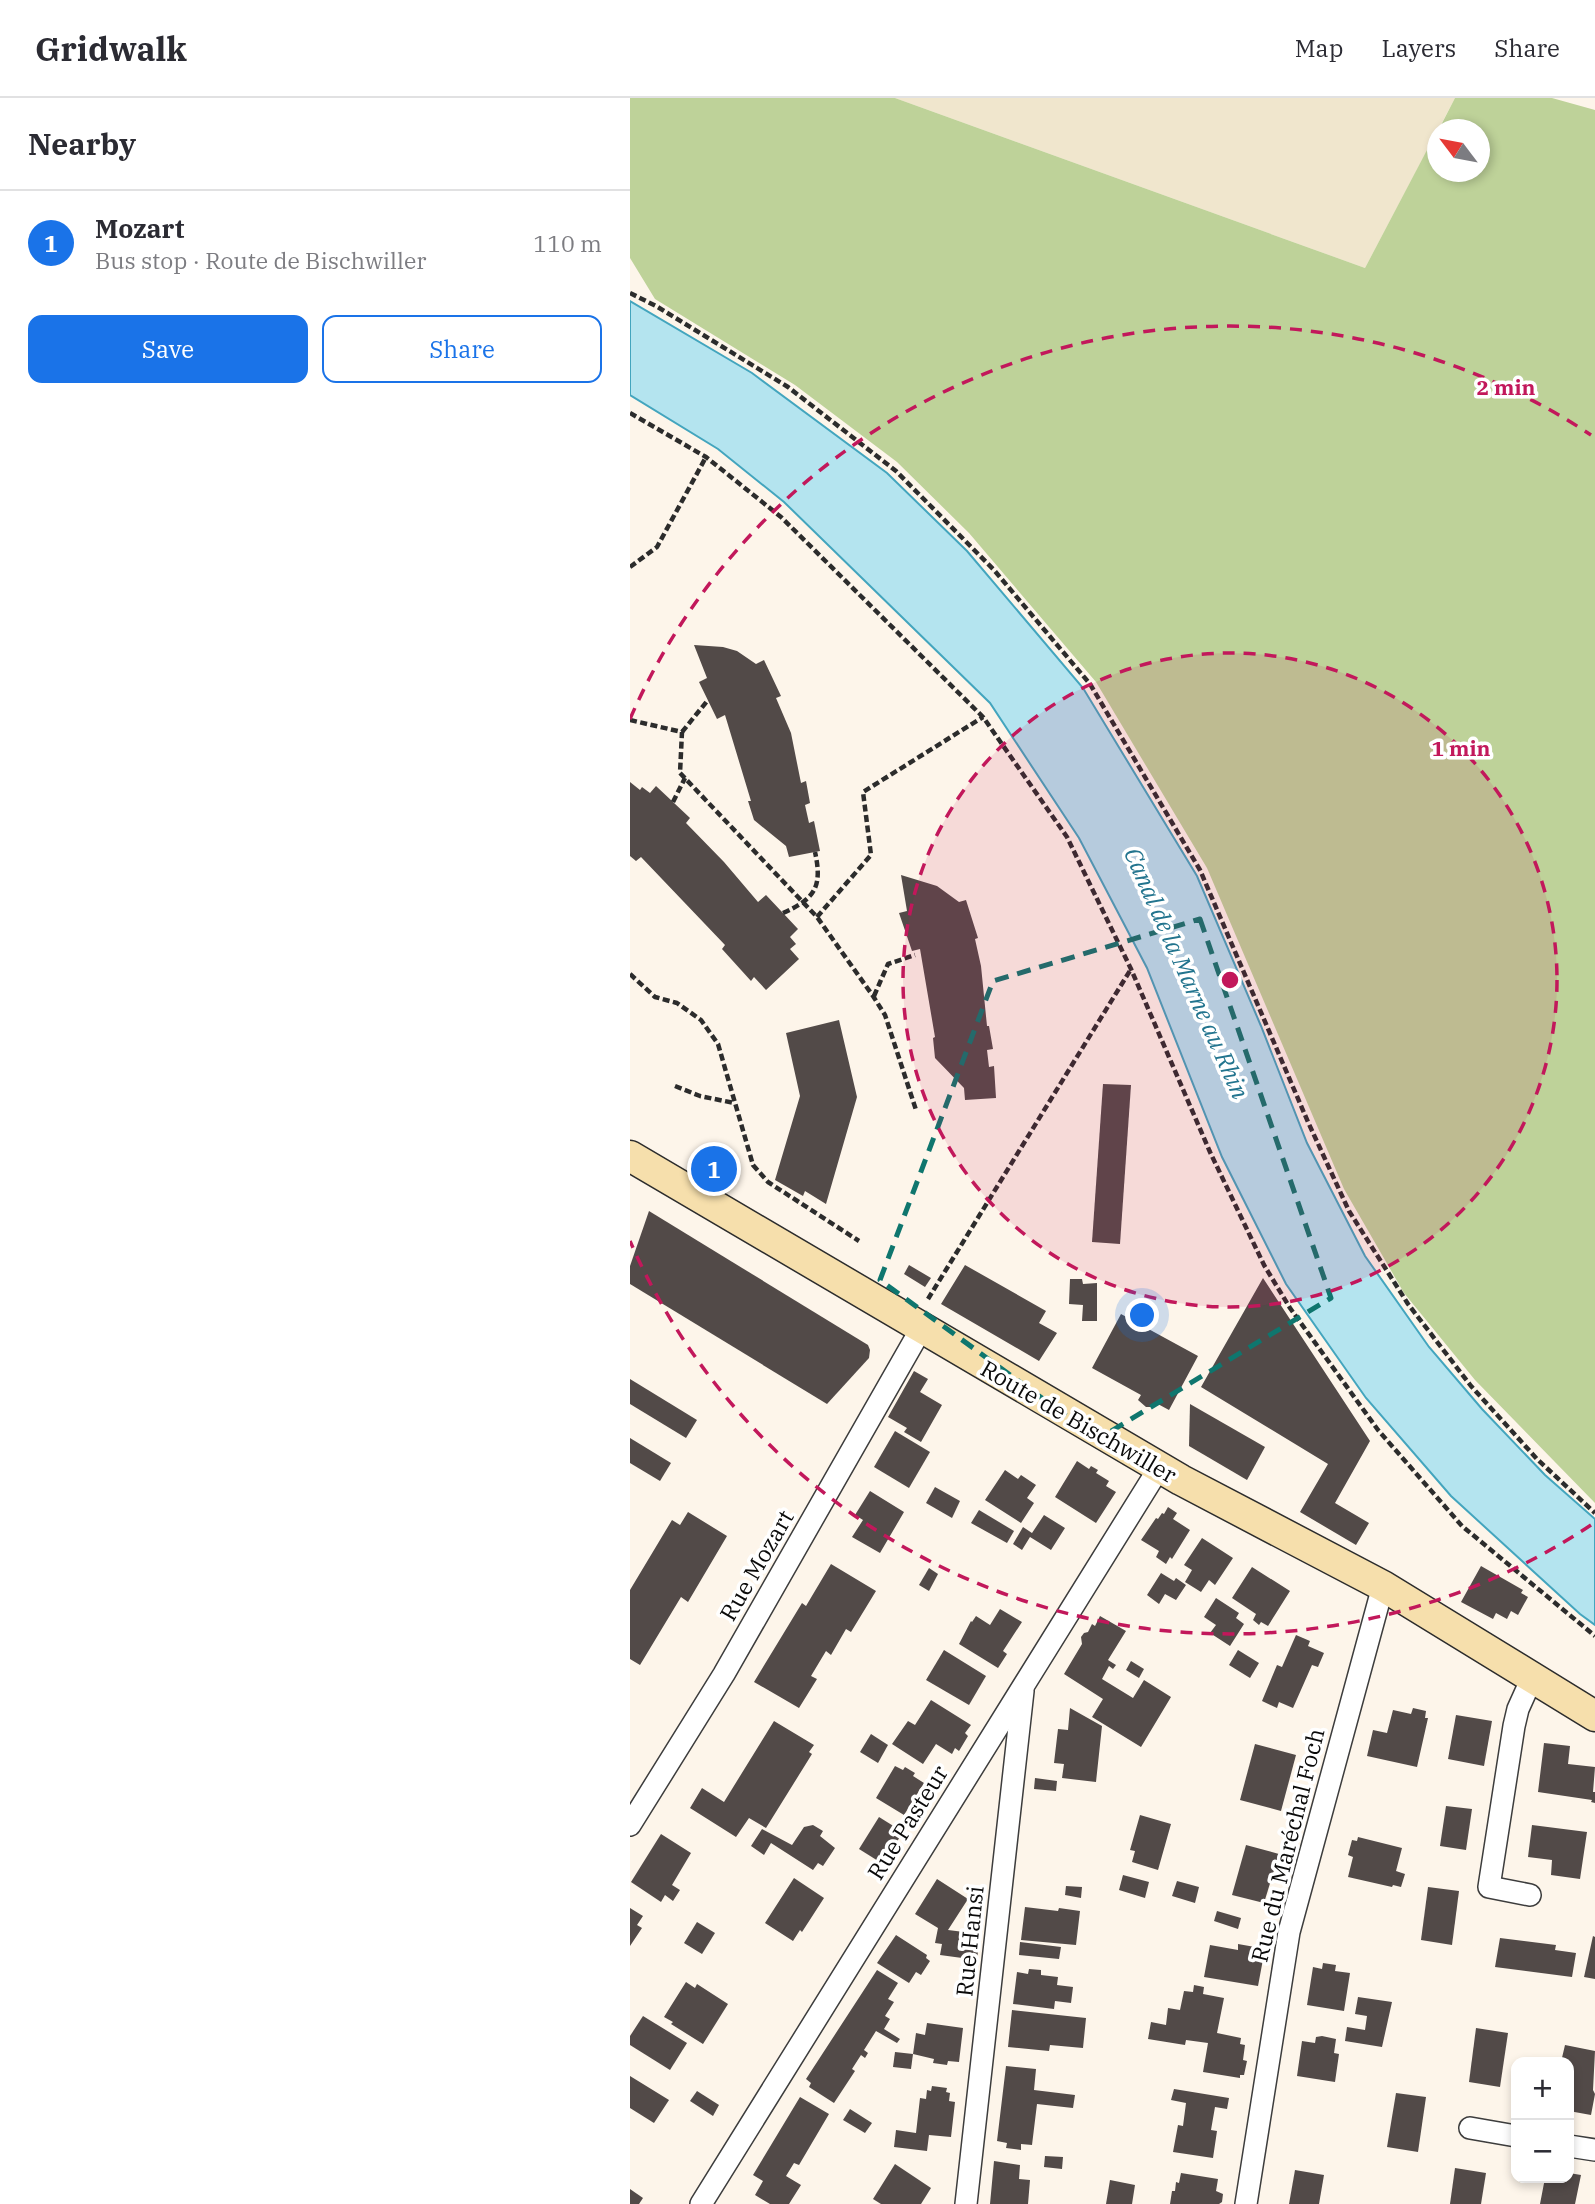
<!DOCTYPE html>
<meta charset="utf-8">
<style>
:root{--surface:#fff;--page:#f2f2f3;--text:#2b2b33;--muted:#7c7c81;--line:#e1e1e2;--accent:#1a73e8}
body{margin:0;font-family:"IBM Plex Serif",serif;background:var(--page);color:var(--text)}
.controls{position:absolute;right:21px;bottom:21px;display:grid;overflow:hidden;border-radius:14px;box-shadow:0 4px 10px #0003}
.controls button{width:63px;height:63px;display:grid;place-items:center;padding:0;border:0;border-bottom:2px solid var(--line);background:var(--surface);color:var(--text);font:35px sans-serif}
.compass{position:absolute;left:797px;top:21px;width:63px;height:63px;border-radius:50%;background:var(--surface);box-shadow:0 4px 10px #0003;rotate:302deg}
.you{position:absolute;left:513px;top:1218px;width:24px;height:24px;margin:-18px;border:5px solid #fff;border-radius:50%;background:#1a73e8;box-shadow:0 0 0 10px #1a73e833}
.badge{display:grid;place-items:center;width:46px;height:46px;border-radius:50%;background:var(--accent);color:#fff;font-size:23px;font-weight:700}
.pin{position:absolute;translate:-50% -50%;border:4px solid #fff;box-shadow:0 2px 7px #0006}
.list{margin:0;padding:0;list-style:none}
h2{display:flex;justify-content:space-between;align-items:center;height:91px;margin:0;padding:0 28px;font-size:30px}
h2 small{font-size:23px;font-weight:400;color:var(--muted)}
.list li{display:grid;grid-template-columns:46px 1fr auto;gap:21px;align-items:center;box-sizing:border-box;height:105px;padding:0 28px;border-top:2px solid var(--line)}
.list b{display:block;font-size:26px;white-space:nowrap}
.list p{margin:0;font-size:23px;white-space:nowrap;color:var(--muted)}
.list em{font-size:23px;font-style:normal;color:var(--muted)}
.actions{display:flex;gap:14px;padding:21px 28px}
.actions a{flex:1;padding:16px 0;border:2px solid var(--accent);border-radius:14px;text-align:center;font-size:24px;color:var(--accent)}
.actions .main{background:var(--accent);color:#fff}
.map{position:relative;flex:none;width:965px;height:2106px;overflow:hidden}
header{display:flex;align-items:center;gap:42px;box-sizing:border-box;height:98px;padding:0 35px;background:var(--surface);border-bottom:2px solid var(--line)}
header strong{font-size:33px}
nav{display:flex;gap:38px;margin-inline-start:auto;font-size:24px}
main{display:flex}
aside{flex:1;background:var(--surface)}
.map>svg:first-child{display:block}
.farmland{fill:#f0e6cd}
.forest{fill:#bed299}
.water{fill:#b4e4ef;stroke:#43a5be;stroke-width:2}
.building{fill:#524a48}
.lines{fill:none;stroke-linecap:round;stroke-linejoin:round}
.minor-casing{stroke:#3d3d3d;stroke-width:24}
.secondary-casing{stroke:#2c2c2c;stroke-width:33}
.path{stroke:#2c2c2c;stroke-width:4.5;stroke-dasharray:7 3.5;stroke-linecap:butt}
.minor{stroke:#fff;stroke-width:21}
.secondary{stroke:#f6dfac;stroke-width:30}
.marked{fill:none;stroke:#0f766e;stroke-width:5;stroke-dasharray:14 9;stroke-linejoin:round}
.ring{fill:none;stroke:#c2185b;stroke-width:3.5;stroke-dasharray:12 9}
.labels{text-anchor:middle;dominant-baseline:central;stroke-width:7;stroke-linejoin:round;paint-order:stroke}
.street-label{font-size:23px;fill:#0a0a0a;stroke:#fff}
.water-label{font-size:24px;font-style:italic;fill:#22748e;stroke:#fff}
.centre{fill:#c2185b;stroke:#fff;stroke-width:3.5}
.ring-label{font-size:21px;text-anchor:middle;font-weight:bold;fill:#c2185b;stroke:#fff;stroke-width:7;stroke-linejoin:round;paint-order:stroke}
</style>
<header>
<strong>Gridwalk</strong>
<nav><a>Map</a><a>Layers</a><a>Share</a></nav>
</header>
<main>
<aside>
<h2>Nearby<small></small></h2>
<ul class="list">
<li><span class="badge">1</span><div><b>Mozart</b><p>Bus stop · Route de Bischwiller</p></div><em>110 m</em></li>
</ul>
<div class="actions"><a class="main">Save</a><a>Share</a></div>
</aside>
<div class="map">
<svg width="965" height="2106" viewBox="0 0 965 2106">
<rect width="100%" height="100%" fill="#fdf5ea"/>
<polygon class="farmland" points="265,0 825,0 735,170"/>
<polygon class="forest" points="0,0 265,0 735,170 807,33 808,74 850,74 850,32 809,31 825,0 922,0 965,12 965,1405 845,1282 774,1195 714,1091 577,770 466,584 339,435 267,364 165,287 25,201 0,160"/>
<polygon class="water" points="0,203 122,275 257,375 337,453 453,590 567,778 631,928 677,1045 735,1158 799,1249 852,1311 915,1377 965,1421 965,1527 950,1516 821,1398 736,1300 656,1186 592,1059 517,870 449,740 360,605 154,404 88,351 0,297"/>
<g class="building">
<polygon points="64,547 93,549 107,553 126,566 134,562 151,598 146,600 161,635 171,685 176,683 180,705 175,707 179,725 184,723 190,753 159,759 156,748 124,722 118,703 121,703 95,617 87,621 69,584 77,580"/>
<polygon points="0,684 10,692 12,689 20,695 26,688 60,720 56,725 94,764 128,804 136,797 168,831 160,839 166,846 160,851 169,861 136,892 124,879 121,883 92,851 95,847 11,759 6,763 0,758"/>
<polygon points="271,777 307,788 329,804 336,802 348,840 345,841 351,868 357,928 359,928 363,951 357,952 359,969 364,968 366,1000 335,1002 334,990 305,960 303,940 305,939 290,851 282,853 269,815 277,813"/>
<polygon points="209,922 227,999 196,1106 175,1093 173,1098 145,1082 170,998 156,935"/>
<polygon points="473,986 501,987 490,1146 462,1144"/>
<polygon points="19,1113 238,1247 240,1252 239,1260 197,1306 0,1186 0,1168"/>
<polygon points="279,1167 301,1180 295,1189 274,1176"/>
<polygon points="335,1167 416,1213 409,1225 427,1235 409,1263 311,1206"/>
<polygon points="633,1180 740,1343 705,1405 739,1425 726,1447 670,1414 698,1366 571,1289"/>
<polygon points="440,1181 452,1181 453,1186 467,1185 467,1223 452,1223 453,1207 439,1206"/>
<polygon points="491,1216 568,1258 539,1312 526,1305 524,1309 516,1309 508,1302 511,1297 462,1270"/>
<polygon points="284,1273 298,1281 290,1294 312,1307 291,1344 274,1334 277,1330 258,1319"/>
<polygon points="0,1281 67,1322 56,1340 0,1306"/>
<polygon points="560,1306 635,1349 617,1382 559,1348"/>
<polygon points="265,1333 300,1354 279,1390 244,1369"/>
<polygon points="0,1340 41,1365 30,1383 0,1365"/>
<polygon points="447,1363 459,1371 461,1368 468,1372 466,1375 479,1383 476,1388 486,1394 466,1425 425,1399"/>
<polygon points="375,1372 388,1381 391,1377 406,1387 397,1400 404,1405 391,1425 355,1402"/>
<polygon points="305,1389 330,1403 322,1420 296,1405"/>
<polygon points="240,1393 274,1414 250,1455 222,1439 233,1422 225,1417"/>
<polygon points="538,1409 547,1415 543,1421 560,1432 542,1461 540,1459 536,1466 526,1459 529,1453 511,1442 526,1420 528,1421 532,1415 534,1416"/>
<polygon points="349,1412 384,1433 377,1445 341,1425"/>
<polygon points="58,1414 97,1438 58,1504 51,1499 10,1567 0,1561 0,1492 42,1422 50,1427"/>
<polygon points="414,1417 435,1430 421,1452 400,1439 392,1452 383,1446 393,1429 402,1435"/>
<polygon points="572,1440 603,1460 585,1487 579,1482 571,1494 555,1484 562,1472 554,1467"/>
<polygon points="201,1466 246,1493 221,1534 216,1531 201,1557 196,1553 181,1578 187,1581 169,1610 124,1584 172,1505 176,1508"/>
<polygon points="851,1468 893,1492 891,1495 898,1499 888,1517 881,1513 877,1521 866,1515 863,1521 831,1504"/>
<polygon points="622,1469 660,1493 638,1528 631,1524 629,1527 623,1522 626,1516 602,1500"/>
<polygon points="299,1470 308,1476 299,1493 289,1487"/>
<polygon points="531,1475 544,1483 546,1480 556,1487 546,1502 535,1496 529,1506 517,1497"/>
<polygon points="586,1500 609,1515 606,1520 614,1526 600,1548 580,1535 586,1527 574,1519"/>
<polygon points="370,1511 392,1524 373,1553 377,1556 368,1570 329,1546 341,1523 342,1524 346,1518 360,1527"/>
<polygon points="470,1518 496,1533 478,1562 486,1567 483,1571 479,1568 472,1581 503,1600 514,1582 541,1599 511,1649 462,1619 473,1601 434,1576 452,1546 451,1539 454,1535 458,1534 462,1526 465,1528"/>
<polygon points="666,1537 680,1543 678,1548 694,1555 688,1569 682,1567 663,1610 649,1604 647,1610 632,1603 647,1567 652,1569"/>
<polygon points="314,1552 356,1578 339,1607 296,1582"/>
<polygon points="608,1552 629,1565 620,1580 599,1567"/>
<polygon points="501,1563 514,1571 509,1580 496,1572"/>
<polygon points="301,1602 341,1627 335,1635 338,1638 329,1653 325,1650 322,1656 306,1646 293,1666 262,1646 278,1623 285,1627"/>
<polygon points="440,1610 472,1628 466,1684 432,1680 434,1666 424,1665 428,1631 438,1632"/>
<polygon points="783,1610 796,1613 795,1620 798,1620 787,1669 737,1658 743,1632 757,1635 763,1612 781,1616"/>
<polygon points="826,1617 862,1623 854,1668 818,1661"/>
<polygon points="144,1623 184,1647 179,1654 182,1656 136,1730 119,1720 106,1739 60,1710 72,1690 94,1704"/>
<polygon points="241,1636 258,1647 248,1665 230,1654"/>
<polygon points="914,1645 940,1648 938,1666 965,1669 963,1694 965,1694 965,1705 961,1704 962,1702 908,1694"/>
<polygon points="625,1646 666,1657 651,1713 610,1702"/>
<polygon points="265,1668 273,1672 275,1669 285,1675 283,1678 294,1685 274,1717 246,1700"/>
<polygon points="405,1680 427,1683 426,1693 404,1691"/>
<polygon points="816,1708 842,1711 836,1752 810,1748"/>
<polygon points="510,1717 541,1726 528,1772 502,1764 505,1753 500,1752"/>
<polygon points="249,1719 273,1734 253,1766 229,1751"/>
<polygon points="183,1727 193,1733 190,1738 205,1750 193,1768 188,1765 183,1772 141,1745 134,1757 121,1748 132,1731 162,1747 174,1729"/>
<polygon points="902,1727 957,1734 950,1781 921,1777 922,1762 898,1759"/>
<polygon points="31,1736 61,1755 42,1787 50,1792 43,1803 35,1797 31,1804 1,1784"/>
<polygon points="728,1739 772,1750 766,1773 775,1776 771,1789 763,1787 762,1789 718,1779 723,1759 718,1757 722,1742 727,1743"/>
<polygon points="616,1747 649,1756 634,1805 602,1797"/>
<polygon points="493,1777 519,1784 515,1800 489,1792"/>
<polygon points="164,1780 194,1800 172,1834 170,1832 163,1843 135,1825"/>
<polygon points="307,1781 338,1801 318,1832 350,1836 347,1862 310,1857 312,1846 305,1845 308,1830 285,1816"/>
<polygon points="547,1783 569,1789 565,1805 542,1798"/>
<polygon points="436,1788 452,1789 451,1800 435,1797"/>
<polygon points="798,1789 829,1793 822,1847 791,1842"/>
<polygon points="395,1809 428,1813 429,1810 450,1813 446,1847 391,1842"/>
<polygon points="0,1810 13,1818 7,1827 12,1830 0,1848"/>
<polygon points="587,1813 611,1820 608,1831 584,1823"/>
<polygon points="67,1824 85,1835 72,1856 54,1845"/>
<polygon points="266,1837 297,1857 296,1860 300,1863 291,1877 286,1874 279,1885 247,1865"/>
<polygon points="963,1838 965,1839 965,1881 954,1879"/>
<polygon points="870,1840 926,1847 925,1852 946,1855 942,1879 865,1869"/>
<polygon points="390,1844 431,1849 429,1861 389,1857"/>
<polygon points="608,1846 625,1849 624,1854 634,1856 628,1888 574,1879 580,1847 608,1852"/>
<polygon points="693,1865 706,1867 705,1873 720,1875 714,1913 677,1907 683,1869 692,1871"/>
<polygon points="399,1871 411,1872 411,1877 428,1879 427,1887 443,1889 441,1905 425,1903 424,1911 383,1906 387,1874 398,1876"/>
<polygon points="247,1872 268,1885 258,1901 264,1904 255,1918 260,1921 254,1931 270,1941 267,1945 246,1933 234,1952 238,1955 235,1960 231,1957 222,1971 225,1973 204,2005 179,1989 181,1985 176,1981"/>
<polygon points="56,1884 65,1890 67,1886 98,1906 73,1946 41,1926 43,1924 34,1919"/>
<polygon points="564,1887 574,1889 573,1896 594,1900 587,1935 611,1940 610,1946 615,1947 613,1962 617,1963 614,1977 610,1977 610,1980 573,1974 578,1945 556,1942 555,1947 518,1941 521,1924 536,1927 538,1910 550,1912 554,1893 563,1894"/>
<polygon points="728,1899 762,1904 752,1949 715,1943 717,1929 735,1932 737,1918 725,1916"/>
<polygon points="382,1912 456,1920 453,1950 420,1947 419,1953 378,1949"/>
<polygon points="13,1918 57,1945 40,1972 0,1947 0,1938"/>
<polygon points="297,1925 333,1930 329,1964 318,1963 317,1967 303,1965 304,1961 283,1956 286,1935 295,1937"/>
<polygon points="846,1930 878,1935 870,1989 839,1984"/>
<polygon points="692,1938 706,1941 704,1955 709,1956 705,1984 667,1978 672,1943 685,1945 686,1939"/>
<polygon points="935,1947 965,1953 963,1992 965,1996 961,2017 939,2013 939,1964 931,1964"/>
<polygon points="265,1954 283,1956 281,1971 263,1969"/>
<polygon points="376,1968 406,1971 404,1992 445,1997 443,2010 407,2006 402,2047 391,2046 391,2052 376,2050 377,2045 367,2043"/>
<polygon points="0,1978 39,2002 24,2025 0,2010"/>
<polygon points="302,1988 317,1990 316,1994 320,1995 319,2003 325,2004 321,2039 299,2037 297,2053 264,2049 266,2032 286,2035 290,2000 296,2001 297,1992 301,1993"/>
<polygon points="544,1991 599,2000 597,2011 585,2009 581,2032 587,2033 583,2060 543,2054 548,2027 553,2028 556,2005 541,2002"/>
<polygon points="67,1993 89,2007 83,2018 60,2003"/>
<polygon points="766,1995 796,1999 788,2054 757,2049"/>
<polygon points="170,1999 199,2016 169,2067 164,2065 156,2078 171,2087 159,2106 140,2106 125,2097 133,2083 123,2077"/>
<polygon points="220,2011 242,2025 235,2035 213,2022"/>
<polygon points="415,2058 433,2059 432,2071 414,2069"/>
<polygon points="364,2063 390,2067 389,2081 400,2082 398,2106 360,2106"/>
<polygon points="265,2066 301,2090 291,2106 251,2106 243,2101"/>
<polygon points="825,2070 856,2075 851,2106 820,2106"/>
<polygon points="665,2072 694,2077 689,2106 659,2106"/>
<polygon points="551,2075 588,2081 586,2093 593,2096 592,2104 589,2106 540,2106 542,2093 545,2093 546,2084 549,2085"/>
<polygon points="939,2075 951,2077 945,2106 910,2106 915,2080 939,2080"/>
<polygon points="480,2082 505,2087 502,2106 476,2106"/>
<polygon points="0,2091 13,2100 9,2106 0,2106"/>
</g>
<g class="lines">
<g class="minor-casing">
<g id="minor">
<polyline points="0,1727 94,1576 291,1231"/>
<polyline points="900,1797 859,1789 884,1628 888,1611 902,1580"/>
<polyline points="840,2030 886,2038"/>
<polyline points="939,2048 965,2052"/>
<polyline points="71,2106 529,1370"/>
<polyline points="336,2106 393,1593"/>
<polyline points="616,2106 659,1834 753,1488"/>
</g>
</g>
<g class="secondary-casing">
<polyline id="secondary" points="0,1058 551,1382 753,1488 965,1618"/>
</g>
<g class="path">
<polyline points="0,195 26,208 158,289 266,373 364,472 460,586 570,772 678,1024 719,1113 778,1206 841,1288 907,1361 965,1415"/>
<polyline points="0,315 76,359 151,419 353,619 437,739 501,871 580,1054 634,1167 660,1210 748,1332 832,1428 965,1538"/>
<polyline points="0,469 27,449 76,359"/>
<polyline points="0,622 52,634 50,675 187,819 243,898 255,917 286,1012"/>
<polyline points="52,634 78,602"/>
<polyline points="43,704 55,680"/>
<path d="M 153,815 C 184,801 193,790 185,754"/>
<polyline points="187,819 241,757 233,694 353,619"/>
<polyline points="0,876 25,899 47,905 71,922 88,946 123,1067 138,1084 229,1143"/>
<polyline points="244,898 258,866 285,857"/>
<polyline points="45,988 70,998 104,1005"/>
<polyline points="298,1201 501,871"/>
</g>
<use href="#minor" class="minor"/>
<use href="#secondary" class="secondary"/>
</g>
<path class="marked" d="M 570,821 L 701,1200 L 468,1341 L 250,1182 L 363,883 Z"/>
<circle cx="600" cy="882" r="327" fill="#c2185b" fill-opacity=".12"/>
<g class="ring">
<circle cx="600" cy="882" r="327"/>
<path d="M961 1427A654 654 0 0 1 0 1143M0 621A654 654 0 0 1 961 337"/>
</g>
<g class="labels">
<g class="street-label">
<text transform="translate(449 1323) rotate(30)">Route de Bischwiller</text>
<text transform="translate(126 1467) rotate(-60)">Rue Mozart</text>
<text transform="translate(277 1724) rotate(-58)">Rue Pasteur</text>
<text transform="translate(657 1747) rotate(-76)">Rue du Maréchal Foch</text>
<text transform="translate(339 1843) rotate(-84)">Rue Hansi</text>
</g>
<g class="water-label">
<text transform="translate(557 875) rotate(66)">Canal de la Marne au Rhin</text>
</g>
</g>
<circle cx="600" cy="882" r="10" class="centre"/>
<g class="ring-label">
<text x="876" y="297">2 min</text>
<text x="831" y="658">1 min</text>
</g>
</svg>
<div class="controls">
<button>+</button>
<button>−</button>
</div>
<svg class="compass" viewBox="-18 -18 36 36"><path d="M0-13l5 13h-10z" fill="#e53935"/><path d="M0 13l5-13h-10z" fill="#7c7c81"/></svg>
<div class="you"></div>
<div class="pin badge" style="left:84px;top:1071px">1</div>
</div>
</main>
